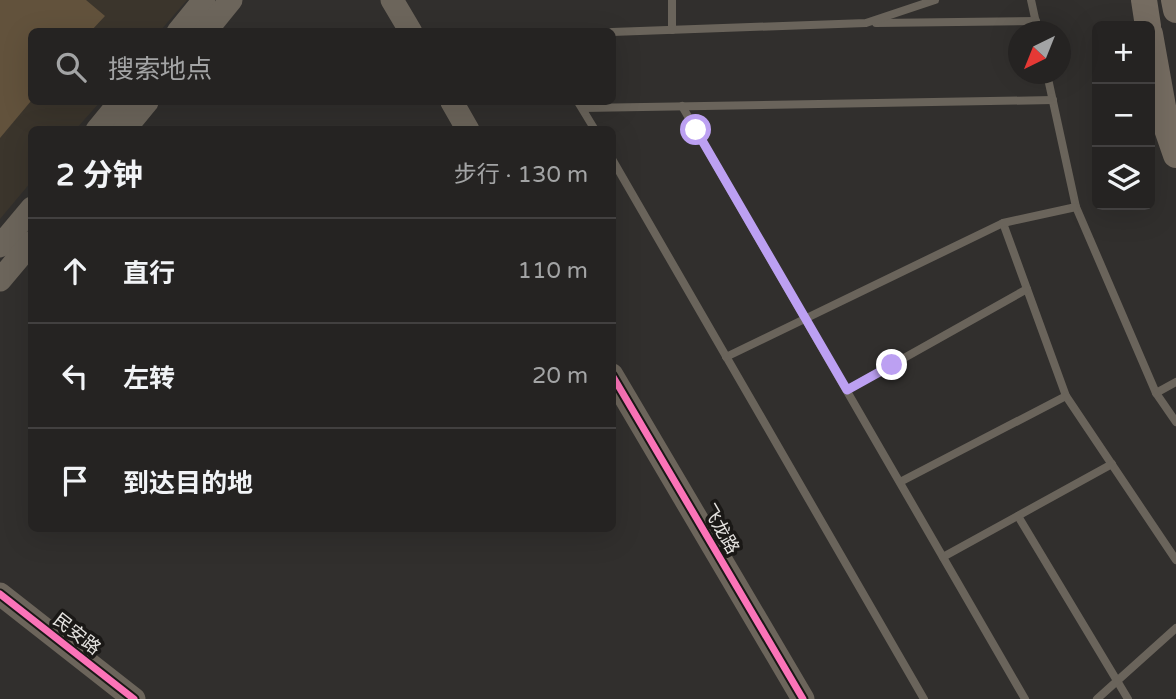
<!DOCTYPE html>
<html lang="zh">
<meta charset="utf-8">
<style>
:root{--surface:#252322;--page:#2d2b2a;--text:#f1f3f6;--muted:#a3a4a5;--line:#424040}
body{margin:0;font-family:"Varela Round","Noto Sans SC",sans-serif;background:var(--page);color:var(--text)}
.controls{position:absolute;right:21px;top:21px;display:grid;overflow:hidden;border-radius:10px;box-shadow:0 7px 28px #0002}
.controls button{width:63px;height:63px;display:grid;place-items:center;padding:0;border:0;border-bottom:2px solid var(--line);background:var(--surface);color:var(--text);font:35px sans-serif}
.compass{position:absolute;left:1008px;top:21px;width:63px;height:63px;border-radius:50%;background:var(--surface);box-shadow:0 7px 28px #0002;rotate:223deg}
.stop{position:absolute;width:21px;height:21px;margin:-16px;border:5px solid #bca0f2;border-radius:50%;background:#fff}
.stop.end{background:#bca0f2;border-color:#fff;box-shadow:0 2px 7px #0008}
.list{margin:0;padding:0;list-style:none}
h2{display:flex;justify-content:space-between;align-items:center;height:91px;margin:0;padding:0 28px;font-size:30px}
h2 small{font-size:23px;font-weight:400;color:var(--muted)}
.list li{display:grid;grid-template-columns:46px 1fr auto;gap:21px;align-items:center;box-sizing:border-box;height:105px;padding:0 28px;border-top:2px solid var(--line)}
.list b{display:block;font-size:26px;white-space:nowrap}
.list em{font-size:23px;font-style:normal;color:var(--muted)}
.icon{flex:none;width:38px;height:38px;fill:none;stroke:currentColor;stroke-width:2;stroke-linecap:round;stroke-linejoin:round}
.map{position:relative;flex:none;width:1176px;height:699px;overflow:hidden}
.search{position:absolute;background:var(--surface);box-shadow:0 7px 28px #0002;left:28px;top:28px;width:588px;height:77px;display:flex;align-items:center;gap:18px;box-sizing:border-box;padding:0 24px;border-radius:10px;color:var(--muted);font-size:26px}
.panel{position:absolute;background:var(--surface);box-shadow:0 7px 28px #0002;left:28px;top:126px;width:588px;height:406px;border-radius:10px}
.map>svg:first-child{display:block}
.built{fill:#3b352c}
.green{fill:#62523c}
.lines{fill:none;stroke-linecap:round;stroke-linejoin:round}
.lane{stroke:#6a645b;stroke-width:8}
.secondary{stroke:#6c655b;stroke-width:23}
.primary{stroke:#756c61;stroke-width:26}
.cycleway-casing{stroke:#1a1816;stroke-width:11}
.cycleway{stroke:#fb73b8;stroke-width:7}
.route{stroke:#bca0f2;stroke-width:9}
.labels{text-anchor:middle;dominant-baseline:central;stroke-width:7;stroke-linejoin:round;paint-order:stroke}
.street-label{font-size:18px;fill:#e5e3e0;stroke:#1a1816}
</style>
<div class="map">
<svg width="1176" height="699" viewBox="0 0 1176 699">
<rect width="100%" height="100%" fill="#312f2d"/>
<polygon class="built" points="0,0 187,0 160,31 32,32 32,102 100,102 76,129 32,130 31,182 0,219"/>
<polygon class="green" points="0,0 86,0 105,16 91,31 32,32 31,101 0,138"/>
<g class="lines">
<g class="lane">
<polyline points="1031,0 1038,32"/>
<polyline points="876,23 1036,21"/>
<polyline points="672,30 672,0"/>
<polyline points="612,32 866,23 935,0"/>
<polyline points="1047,74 1076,207 1156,393 1176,422"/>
<polyline points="578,102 595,130"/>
<polyline points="682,106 1025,699"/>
<polyline points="583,108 1053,100"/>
<polyline points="612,159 924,699"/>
<polyline points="1003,223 1066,396 1176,560"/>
<polyline points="726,357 1003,223 1076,207"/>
<polyline points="847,390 1027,289"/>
<polyline points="1156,393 1176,382"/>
<polyline points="900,482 1066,396"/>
<polyline points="1018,516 1128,699"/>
<polyline points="943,557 1112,464"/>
<polyline points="1097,699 1176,628"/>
</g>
<g class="secondary">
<polyline points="392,0 411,32"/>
<polyline points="178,32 204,0"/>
<polyline points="205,32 231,0"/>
<polyline points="452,102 468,130"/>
<polyline points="97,130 120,102"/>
<polyline points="124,130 147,102"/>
<polyline points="0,246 32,208"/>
<polyline points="0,280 32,242"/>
<polyline points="612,375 803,699"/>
<polyline points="0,594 134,699"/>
</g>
<g class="primary">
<polyline points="1144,0 1148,26"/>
<polyline points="1174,0 1176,10"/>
<polyline points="1150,34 1167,129 1176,155"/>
</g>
<g class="cycleway-casing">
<g id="cycleway">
<polyline points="612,375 803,699"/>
<polyline points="0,594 134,699"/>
</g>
</g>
<use href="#cycleway" class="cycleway"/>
</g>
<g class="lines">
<polyline class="route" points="696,130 847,390 892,365"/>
</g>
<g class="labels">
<g class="street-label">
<text transform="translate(721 529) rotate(60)">飞龙路</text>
<text transform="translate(77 634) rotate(38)">民安路</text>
</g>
</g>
</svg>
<div class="controls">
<button>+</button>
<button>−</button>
<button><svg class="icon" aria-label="layers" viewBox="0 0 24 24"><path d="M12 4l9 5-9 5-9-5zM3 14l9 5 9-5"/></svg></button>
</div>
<svg class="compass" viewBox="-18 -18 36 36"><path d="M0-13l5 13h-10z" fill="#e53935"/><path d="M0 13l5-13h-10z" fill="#a3a4a5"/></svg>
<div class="stop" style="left:696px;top:130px"></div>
<div class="stop end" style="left:892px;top:365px"></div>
<div class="search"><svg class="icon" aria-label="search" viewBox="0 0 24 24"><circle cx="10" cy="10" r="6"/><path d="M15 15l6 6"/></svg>搜索地点</div>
<section class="panel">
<h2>2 分钟<small>步行 · 130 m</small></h2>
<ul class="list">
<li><svg class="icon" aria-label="ahead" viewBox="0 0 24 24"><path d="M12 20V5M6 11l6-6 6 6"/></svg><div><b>直行</b></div><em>110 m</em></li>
<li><svg class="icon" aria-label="left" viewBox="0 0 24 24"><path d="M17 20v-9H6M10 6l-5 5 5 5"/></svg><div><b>左转</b></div><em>20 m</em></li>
<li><svg class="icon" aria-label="arrive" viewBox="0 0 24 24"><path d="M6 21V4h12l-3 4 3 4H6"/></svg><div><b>到达目的地</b></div></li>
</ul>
</section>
</div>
